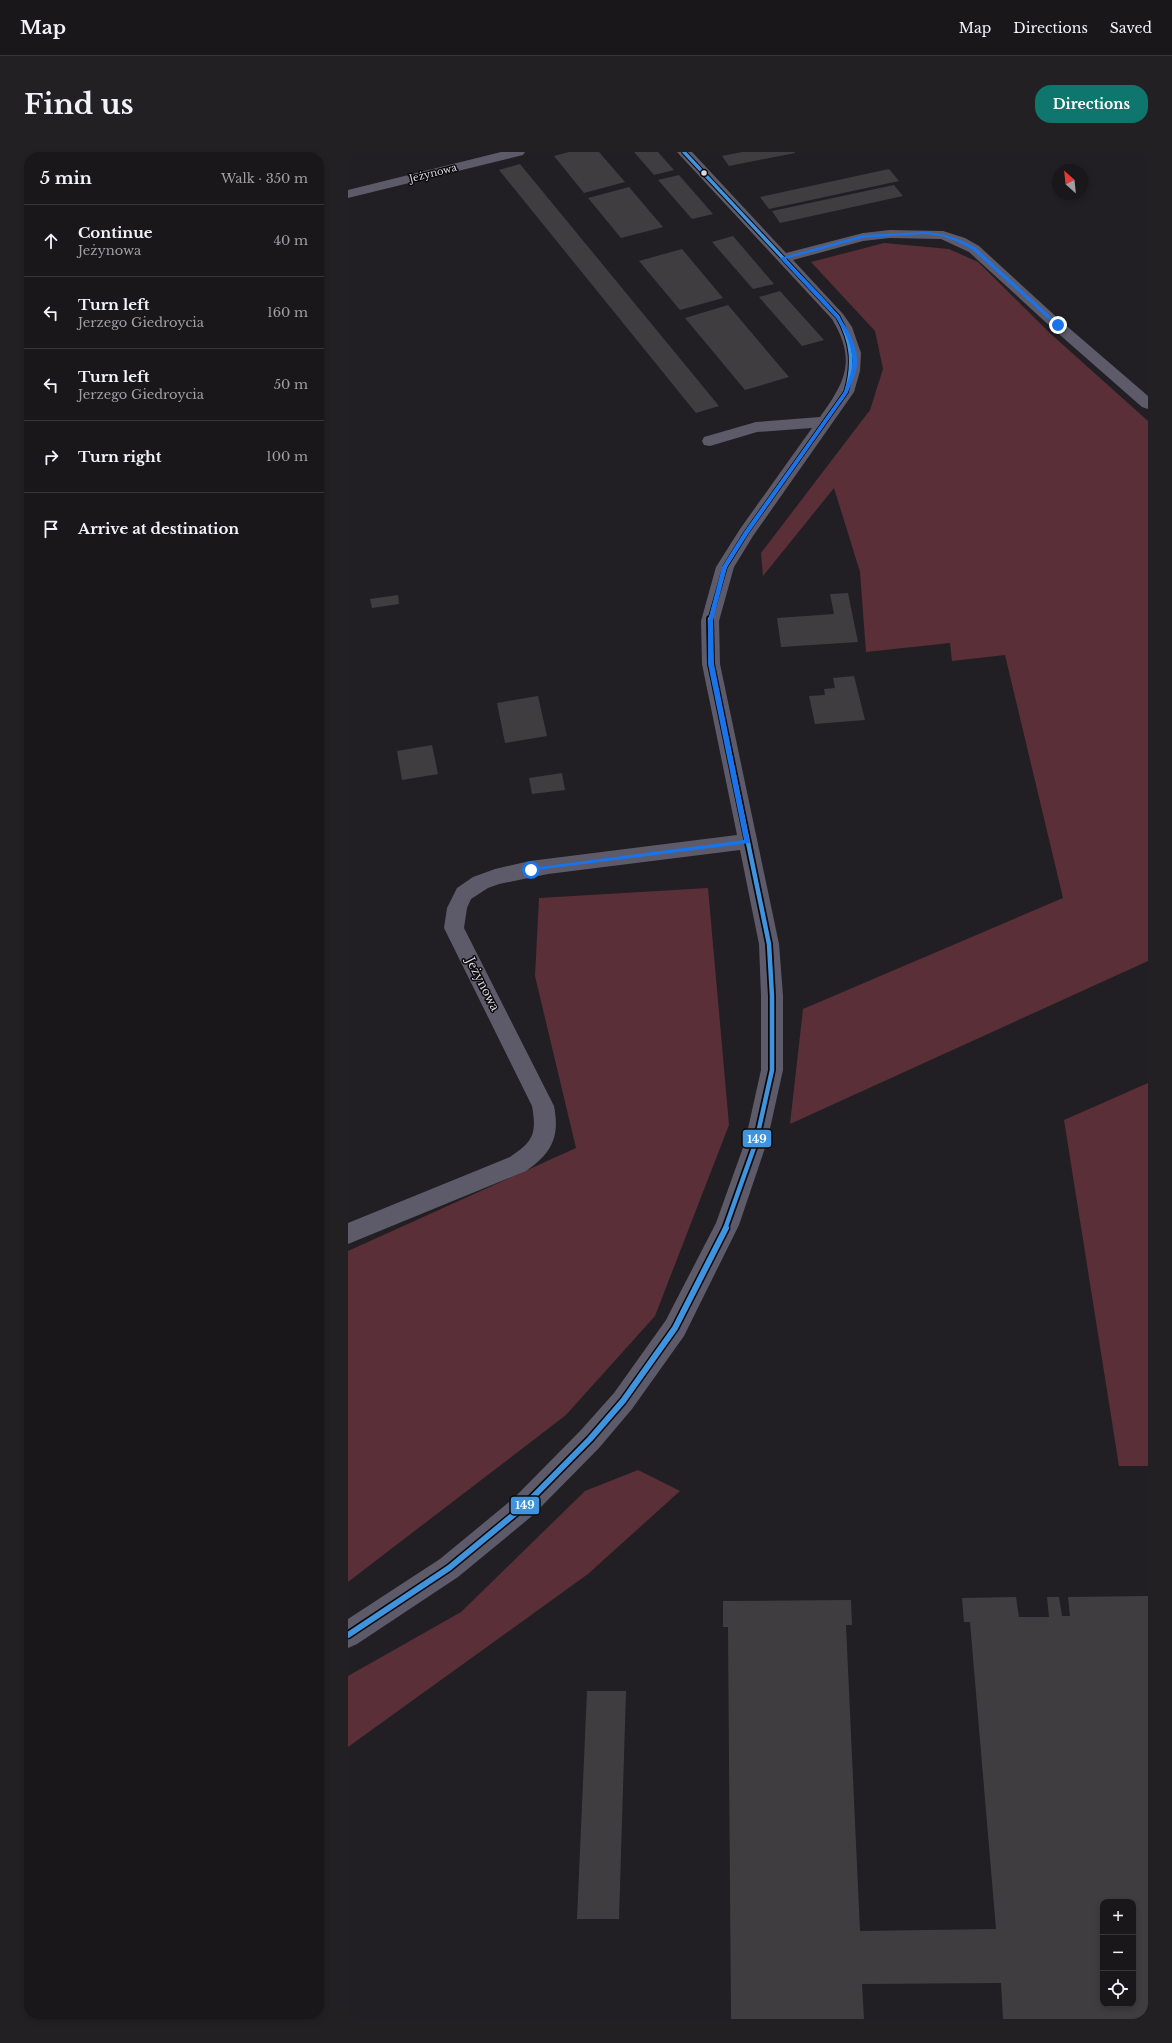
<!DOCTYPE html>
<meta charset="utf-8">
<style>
:root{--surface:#19171a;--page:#222023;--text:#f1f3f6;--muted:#9f9fa2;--line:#373639;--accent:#0f766e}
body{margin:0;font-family:"Libre Baskerville",serif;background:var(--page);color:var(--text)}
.controls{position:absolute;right:12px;bottom:12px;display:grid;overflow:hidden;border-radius:8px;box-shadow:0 2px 6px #0003}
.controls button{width:36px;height:36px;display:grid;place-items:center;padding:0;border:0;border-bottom:1px solid var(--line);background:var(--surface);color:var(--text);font:20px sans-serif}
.compass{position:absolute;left:704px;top:12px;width:36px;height:36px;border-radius:50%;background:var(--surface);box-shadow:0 2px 6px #0003;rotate:333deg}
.stop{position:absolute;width:12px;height:12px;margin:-9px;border:3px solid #1a73e8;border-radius:50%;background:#fff}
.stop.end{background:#1a73e8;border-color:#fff;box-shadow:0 1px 4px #0008}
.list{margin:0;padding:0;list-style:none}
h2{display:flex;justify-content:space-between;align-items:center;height:52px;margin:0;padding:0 16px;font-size:17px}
h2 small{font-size:13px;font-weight:400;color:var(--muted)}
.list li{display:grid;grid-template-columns:26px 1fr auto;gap:12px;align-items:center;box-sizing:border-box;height:72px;padding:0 16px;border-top:1px solid var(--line)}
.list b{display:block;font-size:15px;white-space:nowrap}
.list p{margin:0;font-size:13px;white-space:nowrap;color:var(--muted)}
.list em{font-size:13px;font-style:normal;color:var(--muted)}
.icon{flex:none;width:22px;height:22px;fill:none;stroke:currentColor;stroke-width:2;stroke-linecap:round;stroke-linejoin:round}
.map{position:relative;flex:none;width:800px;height:1867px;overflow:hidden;border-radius:16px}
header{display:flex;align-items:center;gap:24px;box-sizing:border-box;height:56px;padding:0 20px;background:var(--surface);border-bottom:1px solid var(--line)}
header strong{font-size:19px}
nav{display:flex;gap:22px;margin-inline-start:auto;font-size:14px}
.intro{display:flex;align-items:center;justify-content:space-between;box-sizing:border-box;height:96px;padding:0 24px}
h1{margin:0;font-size:28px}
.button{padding:10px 18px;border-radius:16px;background:var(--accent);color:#fff;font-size:14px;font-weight:700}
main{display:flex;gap:24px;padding:0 24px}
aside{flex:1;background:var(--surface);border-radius:16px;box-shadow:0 2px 6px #0003}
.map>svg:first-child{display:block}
.green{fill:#5a2f38}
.building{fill:#403d41;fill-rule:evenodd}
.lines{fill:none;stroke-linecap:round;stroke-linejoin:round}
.minor{fill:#5d5b69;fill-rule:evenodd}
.bus-1-far2-casing{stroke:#0a080c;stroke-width:5.5}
.bus-1-far1-casing{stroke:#0a080c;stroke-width:8}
.bus-1-casing{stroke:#0a080c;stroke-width:9}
.bus-1-far2{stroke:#4094de;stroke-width:3.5}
.bus-1-far1{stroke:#4094de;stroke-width:4.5}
.bus-1{stroke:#4094de;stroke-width:6}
.route{fill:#1a73e8}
.bus-dot{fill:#ddd9df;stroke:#0a080c;stroke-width:1.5}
.labels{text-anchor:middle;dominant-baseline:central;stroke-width:3;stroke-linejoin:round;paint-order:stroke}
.far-street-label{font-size:10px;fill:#ddd9df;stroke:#0a080c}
.street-label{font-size:12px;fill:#ddd9df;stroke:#0a080c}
.line-badge{stroke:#0a080c;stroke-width:1.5}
.badge-label{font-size:11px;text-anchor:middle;font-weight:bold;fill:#fff}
</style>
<header>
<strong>Map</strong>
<nav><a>Map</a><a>Directions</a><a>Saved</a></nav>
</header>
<div class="intro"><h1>Find us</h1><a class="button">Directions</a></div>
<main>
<aside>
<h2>5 min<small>Walk · 350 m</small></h2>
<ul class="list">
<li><svg class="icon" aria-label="ahead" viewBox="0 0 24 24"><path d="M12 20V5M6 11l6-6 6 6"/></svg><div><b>Continue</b><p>Jeżynowa</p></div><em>40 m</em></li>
<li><svg class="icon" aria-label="left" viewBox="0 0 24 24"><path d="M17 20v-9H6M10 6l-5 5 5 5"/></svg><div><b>Turn left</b><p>Jerzego Giedroycia</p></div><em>160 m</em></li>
<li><svg class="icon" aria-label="left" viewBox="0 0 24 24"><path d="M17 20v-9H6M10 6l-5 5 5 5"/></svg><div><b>Turn left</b><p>Jerzego Giedroycia</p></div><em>50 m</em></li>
<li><svg class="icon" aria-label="right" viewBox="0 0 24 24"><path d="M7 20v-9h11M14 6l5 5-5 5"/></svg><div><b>Turn right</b></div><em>100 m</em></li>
<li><svg class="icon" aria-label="arrive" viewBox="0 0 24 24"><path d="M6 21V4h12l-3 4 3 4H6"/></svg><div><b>Arrive at destination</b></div></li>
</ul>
</aside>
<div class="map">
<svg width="800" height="1867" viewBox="0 0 800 1867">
<rect width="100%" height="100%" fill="#211f23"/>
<g class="green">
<polygon points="536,91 601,97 630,110 704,183 800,269 800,809 442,972 455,857 715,746 657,503 604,509 602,491 518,500 512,420 486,336 415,424 413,401 522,258 535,217 527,179 463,110"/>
<polygon points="360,736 381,973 307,1164 218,1263 0,1430 0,1099 228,996 187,824 191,746"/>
<polygon points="800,931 800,1314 771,1314 716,968"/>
<polygon points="290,1318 332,1339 240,1422 0,1595 0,1524 113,1460 237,1339"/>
</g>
<g class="building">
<polygon points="221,0 251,0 277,30 236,41 206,4"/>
<polygon points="286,0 310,0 326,18 306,23"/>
<polygon points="394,0 447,0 447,1 381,14 374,4"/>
<polygon points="172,12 371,254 348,261 151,18"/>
<polygon points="541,17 551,29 421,57 412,45"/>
<polygon points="331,23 365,62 344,67 310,28"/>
<polygon points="546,33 555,44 432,71 424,59"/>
<polygon points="281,35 315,75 273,86 240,46"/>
<polygon points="385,84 426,132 405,137 364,90"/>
<polygon points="334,97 375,146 332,158 291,109"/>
<polygon points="432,139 476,188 454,194 411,145"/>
<polygon points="380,153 441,225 397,238 337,166"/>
<polygon points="500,441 510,490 433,495 429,466 486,462 482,442"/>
<polygon points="50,443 51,452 24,456 22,447"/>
<polygon points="506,524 517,568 467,572 461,544 477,543 476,537 487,536 485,526"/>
<polygon points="190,544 199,584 157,591 149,551"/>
<polygon points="84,593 90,622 54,628 49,599"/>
<polygon points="214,621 217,638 184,642 181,626"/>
<path d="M 800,1444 L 800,1867 L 655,1867 L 653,1831 L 514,1832 L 516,1867 L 383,1867 L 380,1475 L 375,1475 L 375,1449 L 503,1448 L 504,1473 L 498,1473 L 512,1779 L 648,1777 L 622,1470 L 616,1470 L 614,1446 L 668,1445 L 671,1465 L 701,1465 L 699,1445 L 711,1445 L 714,1464 L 722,1464 L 720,1445 ZM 755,1750 L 785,1750 L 785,1852 L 755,1852 Z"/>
<polygon points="239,1539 278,1539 271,1767 229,1767"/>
</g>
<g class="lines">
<g class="minor">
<polygon points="153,0 177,0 175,3 0,46 0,38"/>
<path d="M 329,0 L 344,0 L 438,101 L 515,81 L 542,78 L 595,79 L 617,86 L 631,94 L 714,170 L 800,244 L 800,257 L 794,255 L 704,176 L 621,100 L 593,87 L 542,86 L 515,89 L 445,108 L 495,162 L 504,175 L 513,201 L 512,219 L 506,240 L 405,384 L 386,415 L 371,469 L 372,512 L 431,792 L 435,844 L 435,918 L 419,990 L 391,1073 L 336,1184 L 284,1257 L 251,1296 L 184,1364 L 110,1425 L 9,1492 L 0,1496 L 0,1467 L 92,1407 L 166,1346 L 233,1278 L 266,1241 L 318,1168 L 368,1071 L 397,990 L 413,918 L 413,844 L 411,792 L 392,698 L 200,722 L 151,732 L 140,736 L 123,747 L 119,756 L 116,776 L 206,954 C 212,985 204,1001 178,1019 L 0,1092 L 0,1071 L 162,1005 C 185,990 189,982 184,954 L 96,776 L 99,756 L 109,736 L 125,725 L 147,717 L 182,709 L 389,683 L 354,512 L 353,469 L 368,415 L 392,377 L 464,276 L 409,280 L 362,294 L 356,293 L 354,289 L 356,285 L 408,270 L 472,265 C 497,230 509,209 484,167 Z"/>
</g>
<g class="bus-1-far2-casing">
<path id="bus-1-far2" d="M 336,0 L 490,165 C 504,190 506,212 498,240 L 398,381 L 377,415 L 362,468"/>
</g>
<g class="bus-1-far1-casing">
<polyline id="bus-1-far1" points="362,467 363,512 421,792 424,844 424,918 408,990 377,1077"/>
</g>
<g class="bus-1-casing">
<polyline id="bus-1" points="0,1483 101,1416 175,1355 242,1287 275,1249 327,1176 378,1076"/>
</g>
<use href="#bus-1-far2" class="bus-1-far2"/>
<use href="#bus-1-far1" class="bus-1-far1"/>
<use href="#bus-1" class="bus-1"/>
</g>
<path class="route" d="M 576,80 C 596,81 611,86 628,96 L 712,173 L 708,174 L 625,98 L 610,90 L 594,84 L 576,82 L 515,86 L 437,107 C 461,132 514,176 509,214 C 508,222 503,232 500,240 L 400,382 L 379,415 L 365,469 L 366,512 L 402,691 L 181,719 L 180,718 L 183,716 L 396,688 L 360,512 L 360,469 L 374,415 L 396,380 L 496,240 C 498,232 504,222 504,213 C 506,196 497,179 488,166 L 432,106 L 515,83 Z"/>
<circle class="bus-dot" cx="356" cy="21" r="3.5"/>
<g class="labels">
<g class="far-street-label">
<text transform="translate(85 21) rotate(-14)">Jeżynowa</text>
</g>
<g class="street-label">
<text transform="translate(135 832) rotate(63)">Jeżynowa</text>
</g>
</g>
<g class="line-badge">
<rect x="394" y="977" width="30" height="19" rx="4" fill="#4094de"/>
<rect x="162" y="1344" width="30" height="19" rx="4" fill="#4094de"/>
</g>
<g class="badge-label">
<text x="409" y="991">149</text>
<text x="177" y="1357">149</text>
</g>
</svg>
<div class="controls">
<button>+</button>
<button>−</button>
<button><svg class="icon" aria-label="locate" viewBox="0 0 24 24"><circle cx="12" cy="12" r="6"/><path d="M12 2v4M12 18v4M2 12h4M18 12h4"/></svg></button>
</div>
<svg class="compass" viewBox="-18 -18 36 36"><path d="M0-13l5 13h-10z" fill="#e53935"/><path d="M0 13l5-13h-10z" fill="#9f9fa2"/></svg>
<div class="stop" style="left:183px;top:718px"></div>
<div class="stop end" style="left:710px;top:173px"></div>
</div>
</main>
